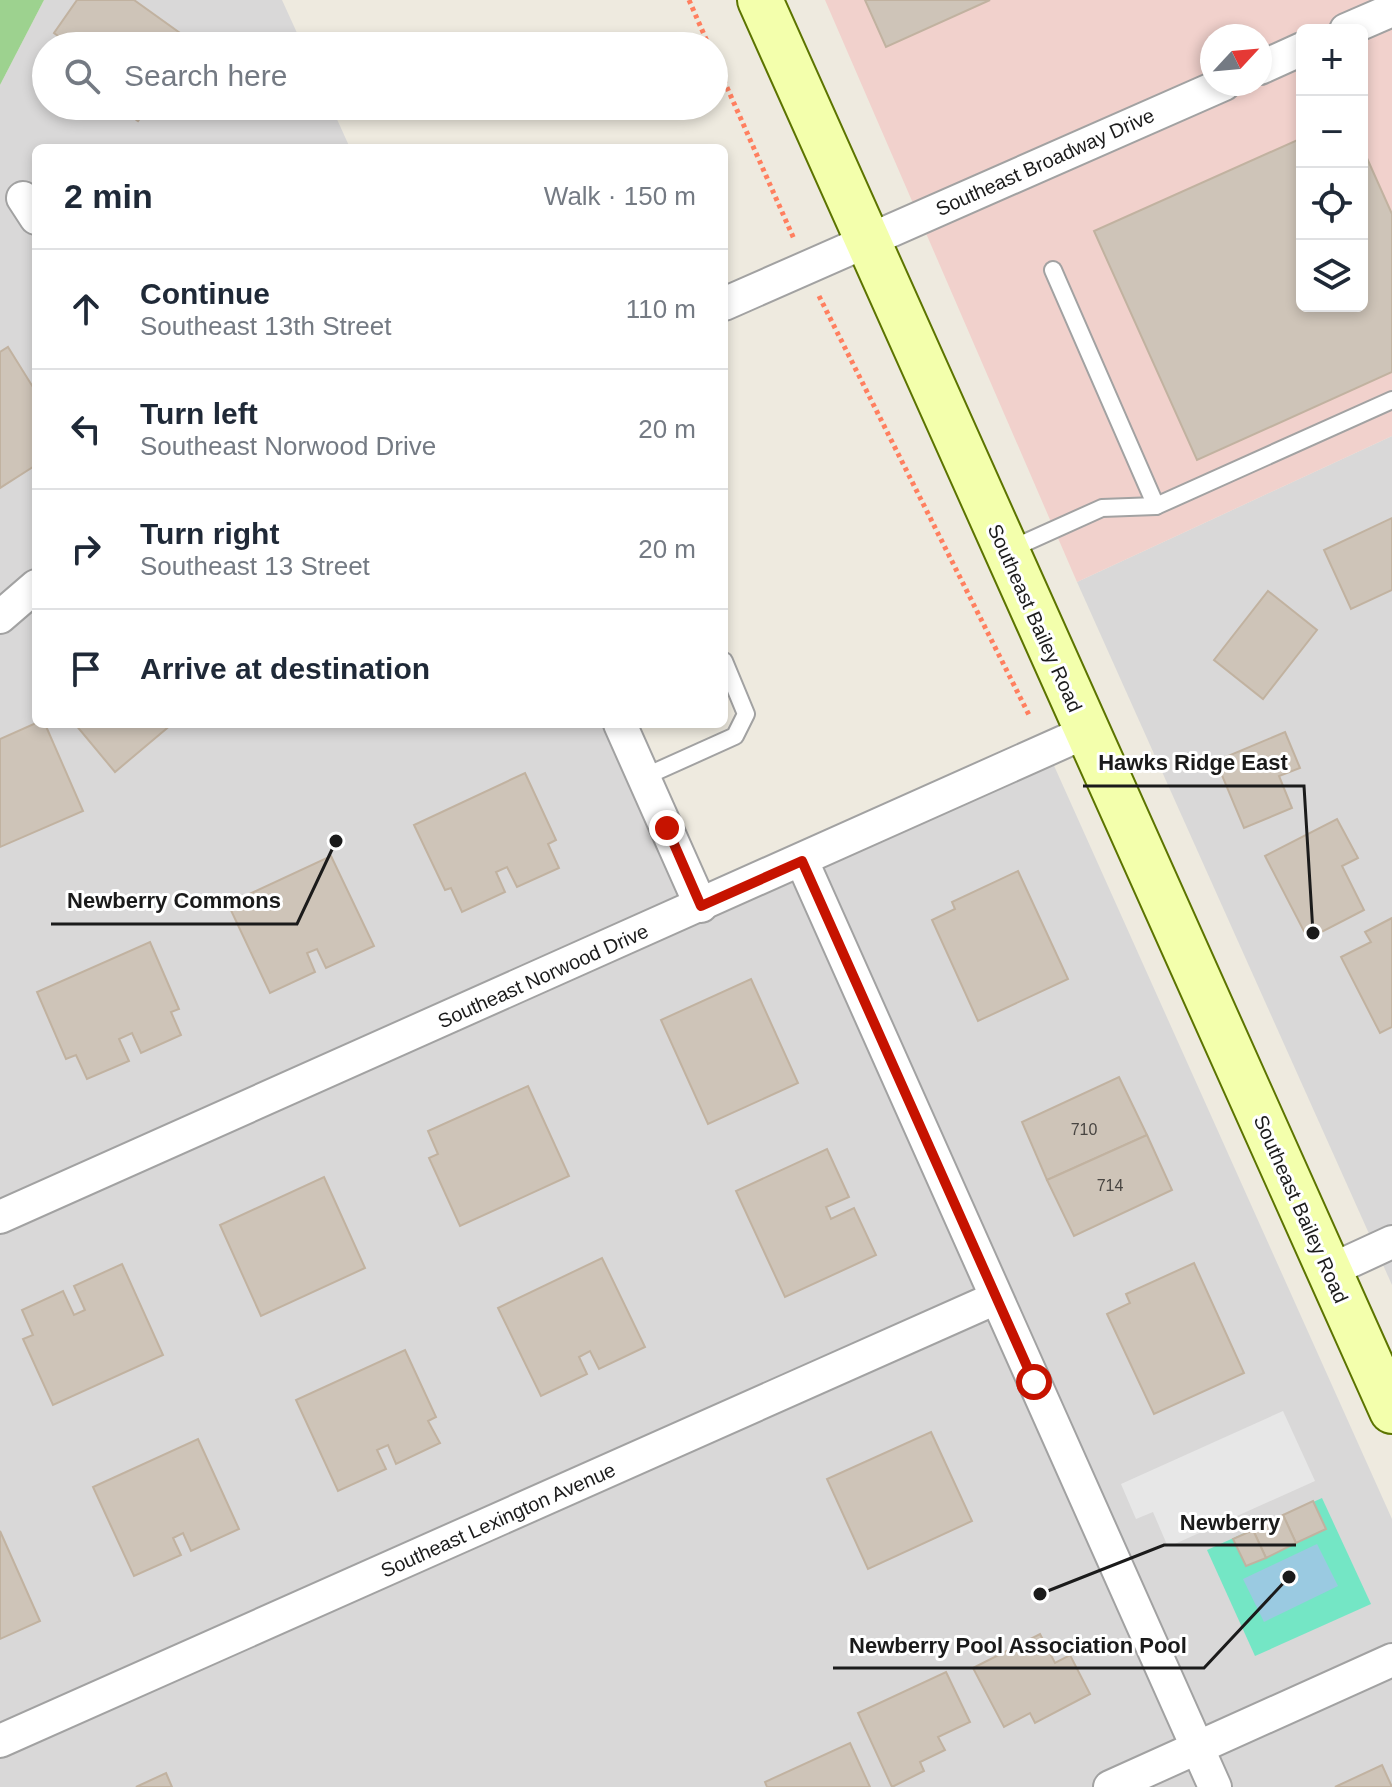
<!DOCTYPE html>
<meta charset="utf-8">
<style>
:root{--surface:#fff;--page:#f2f2f3;--text:#1f2937;--muted:#747a83;--line:#e0e1e3}
body{margin:0;font-family:Arial,sans-serif;background:var(--page);color:var(--text)}
.controls{position:absolute;right:24px;top:24px;display:grid;overflow:hidden;border-radius:12px;box-shadow:0 4px 12px #0003}
.controls button{width:72px;height:72px;display:grid;place-items:center;padding:0;border:0;border-bottom:2px solid var(--line);background:var(--surface);color:var(--text);font:40px sans-serif}
.compass{position:absolute;left:1200px;top:24px;width:72px;height:72px;border-radius:50%;background:var(--surface);box-shadow:0 4px 12px #0003;rotate:64deg}
.stop{position:absolute;width:24px;height:24px;margin:-18px;border:6px solid #c61300;border-radius:50%;background:#fff}
.stop.end{background:#c61300;border-color:#fff;box-shadow:0 2px 8px #0008}
.list{margin:0;padding:0;list-style:none}
h2{display:flex;justify-content:space-between;align-items:center;height:104px;margin:0;padding:0 32px;font-size:34px}
h2 small{font-size:26px;font-weight:400;color:var(--muted)}
.list li{display:grid;grid-template-columns:52px 1fr auto;gap:24px;align-items:center;box-sizing:border-box;height:120px;padding:0 32px;border-top:2px solid var(--line)}
.list b{display:block;font-size:30px;white-space:nowrap}
.list p{margin:0;font-size:26px;white-space:nowrap;color:var(--muted)}
.list em{font-size:26px;font-style:normal;color:var(--muted)}
.icon{flex:none;width:44px;height:44px;fill:none;stroke:currentColor;stroke-width:2;stroke-linecap:round;stroke-linejoin:round}
.map{position:relative;flex:none;width:1392px;height:1787px;overflow:hidden}
.search{position:absolute;background:var(--surface);box-shadow:0 4px 12px #0003;left:32px;top:32px;width:696px;height:88px;display:flex;align-items:center;gap:20px;box-sizing:border-box;padding:0 28px;border-radius:44px;color:var(--muted);font-size:30px}
.panel{position:absolute;background:var(--surface);box-shadow:0 4px 12px #0003;left:32px;top:144px;width:696px;height:584px;border-radius:12px}
.map>svg:first-child{display:block}
.residential{fill:#d9d8d8}
.commercial{fill:#f1d1cc;fill-rule:evenodd}
.forest{fill:#9dd28f}
.pitch{fill:#74e6c5}
.parking{fill:#e7e7e7}
.water{fill:#9acae1}
.building{fill:#cec4b8;stroke:#c1b2a0;stroke-width:2}
.lines{fill:none;stroke-linecap:round;stroke-linejoin:round}
.lane-casing{stroke:#a2a2a2;stroke-width:20}
.street-casing{stroke:#a2a2a2;stroke-width:36}
.secondary-casing{stroke:#5c7400;stroke-width:48}
.path{stroke:#ff7f5f;stroke-width:5;stroke-dasharray:4 4;stroke-linecap:butt}
.lane{stroke:#fff;stroke-width:16}
.street{stroke:#fff;stroke-width:32}
.secondary{stroke:#f3ffac;stroke-width:44}
.route{stroke:#c61300;stroke-width:10}
.labels{text-anchor:middle;dominant-baseline:central;stroke-width:6;stroke-linejoin:round;paint-order:stroke}
.number-label{font-size:16px;fill:#484542}
.street-label{font-size:20px;fill:#1b1b1b;stroke:#fff}
.leader{fill:none;stroke:#1b1b1b;stroke-width:3}
.callout-dot{fill:#1b1b1b;stroke:#fff;stroke-width:3}
.callout-label{font-size:22px;text-anchor:middle;font-weight:bold;fill:#1b1b1b;stroke:#fff;stroke-width:6;stroke-linejoin:round;paint-order:stroke}
</style>
<div class="map">
<svg width="1392" height="1787" viewBox="0 0 1392 1787">
<rect width="100%" height="100%" fill="#eeeadf"/>
<g class="residential">
<polygon points="44,0 282,0 303,46 46,46 46,106 331,106 350,148 36,148 36,724 620,724 701,905 1047,750 1392,1519 1392,1787 0,1787 0,85"/>
<polygon points="1392,436 1392,1285 1077,582"/>
</g>
<path class="commercial" d="M 825,0 L 1392,0 L 1392,436 L 1077,582 ZM 1302,30 L 1362,30 L 1362,306 L 1302,306 ZM 1212,36 L 1260,36 L 1260,84 L 1212,84 Z"/>
<polygon class="forest" points="0,0 44,0 0,85"/>
<polygon class="pitch" points="1322,1498 1371,1604 1255,1656 1207,1550"/>
<polygon class="parking" points="1283,1411 1315,1481 1168,1547 1153,1512 1136,1519 1121,1484"/>
<polygon class="water" points="1317,1544 1338,1586 1264,1622 1243,1579"/>
<g class="building">
<polygon points="77,0 134,0 194,43 192,46 56,46 62,39 54,33"/>
<polygon points="865,0 990,0 886,47"/>
<polygon points="117,106 149,106 138,121"/>
<polygon points="1302,138 1302,306 1362,306 1362,147 1392,214 1392,372 1197,460 1094,231"/>
<polygon points="8,347 36,392 36,465 0,488 0,352"/>
<polygon points="1392,518 1392,590 1351,609 1324,550"/>
<polygon points="1268,591 1317,630 1263,699 1214,660"/>
<polygon points="36,723 45,724 83,811 0,847 0,739"/>
<polygon points="75,724 172,724 115,772"/>
<polygon points="1285,732 1300,768 1279,776 1292,808 1244,828 1216,761"/>
<polygon points="525,773 556,840 548,844 559,868 517,887 507,867 496,872 505,892 462,912 451,888 445,890 414,825"/>
<polygon points="1337,819 1358,858 1342,866 1364,910 1308,939 1265,856"/>
<polygon points="331,856 374,946 326,968 317,949 307,953 315,972 270,993 228,904"/>
<polygon points="1018,871 1068,979 978,1021 932,920 955,909 952,902"/>
<polygon points="1392,918 1392,1027 1380,1033 1341,957 1371,942 1365,932"/>
<polygon points="150,942 179,1009 171,1012 181,1035 141,1053 132,1033 119,1039 129,1061 87,1079 76,1055 66,1059 37,992"/>
<polygon points="751,979 798,1083 708,1124 661,1020"/>
<polygon points="1119,1077 1147,1135 1047,1180 1022,1122"/>
<polygon points="528,1086 569,1176 460,1226 429,1158 438,1154 428,1131"/>
<polygon points="1147,1135 1172,1190 1074,1236 1047,1180"/>
<polygon points="827,1149 849,1197 826,1207 831,1219 854,1208 876,1255 785,1297 736,1191"/>
<polygon points="324,1177 365,1268 261,1316 220,1225"/>
<polygon points="602,1258 645,1347 599,1369 590,1351 579,1357 587,1374 541,1396 498,1308"/>
<polygon points="1194,1263 1244,1373 1154,1414 1107,1314 1130,1303 1126,1294"/>
<polygon points="122,1264 163,1355 53,1405 23,1339 33,1335 22,1310 63,1291 74,1315 85,1310 74,1286"/>
<polygon points="405,1350 436,1417 428,1421 440,1443 396,1464 388,1445 377,1450 386,1469 338,1491 296,1400"/>
<polygon points="931,1432 972,1521 868,1569 827,1479"/>
<polygon points="198,1439 239,1529 191,1551 183,1533 173,1538 181,1555 134,1576 93,1487"/>
<polygon points="1313,1501 1326,1529 1296,1543 1283,1515"/>
<polygon points="1283,1515 1296,1543 1266,1558 1253,1530"/>
<polygon points="1253,1530 1266,1558 1246,1566 1233,1539"/>
<polygon points="0,1531 40,1621 0,1639"/>
<polygon points="1040,1634 1055,1663 1070,1655 1090,1694 1035,1723 1030,1713 1004,1727 973,1668"/>
<polygon points="946,1672 970,1722 938,1737 945,1750 920,1762 924,1771 892,1787 858,1713"/>
<polygon points="850,1743 870,1787 767,1787 765,1782"/>
<polygon points="1382,1765 1392,1787 1335,1787"/>
<polygon points="166,1773 172,1787 136,1787"/>
</g>
<g class="lines">
<g class="lane-casing">
<g id="lane">
<polyline points="1053,270 1156,506"/>
<polyline points="1009,550 1102,508 1156,506 1392,400"/>
<polyline points="644,777 735,736 746,714 724,661"/>
</g>
</g>
<g class="street-casing">
<g id="street">
<polyline points="1346,30 1392,10"/>
<polyline points="1260,68 1302,49"/>
<polyline points="23,198 36,218"/>
<polyline points="724,304 1224,84"/>
<polyline points="0,617 36,586"/>
<polyline points="620,724 701,906"/>
<polyline points="802,861 1215,1787"/>
<polyline points="0,1217 1086,732"/>
<polyline points="1329,1271 1392,1242"/>
<polyline points="0,1741 996,1298"/>
<polyline points="1110,1787 1392,1660"/>
</g>
</g>
<g class="secondary-casing">
<polyline id="secondary" points="760,0 1392,1411"/>
</g>
<g class="path">
<polyline points="689,0 709,46"/>
<polyline points="714,58 794,239"/>
<polyline points="819,296 1030,717"/>
</g>
<use href="#lane" class="lane"/>
<use href="#street" class="street"/>
<use href="#secondary" class="secondary"/>
</g>
<g class="lines">
<polyline class="route" points="667,828 701,906 802,861 1034,1382"/>
</g>
<g class="labels">
<g class="number-label">
<text x="1084" y="1129">710</text>
<text x="1110" y="1185">714</text>
</g>
<g class="street-label">
<text transform="translate(1045 162) rotate(-24)">Southeast Broadway Drive</text>
<text transform="translate(1035 618) rotate(66)">Southeast Bailey Road</text>
<text transform="translate(543 976) rotate(-24)">Southeast Norwood Drive</text>
<text transform="translate(1301 1209) rotate(66)">Southeast Bailey Road</text>
<text transform="translate(498 1520) rotate(-24)">Southeast Lexington Avenue</text>
</g>
</g>
<path class="leader" d="M1313 933L1304 786H1083M336 841L297 924H51M1040 1594L1164 1545H1296M1289 1577L1204 1668H833"/>
<g class="callout-dot">
<circle cx="1313" cy="933" r="8"/>
<circle cx="336" cy="841" r="8"/>
<circle cx="1040" cy="1594" r="8"/>
<circle cx="1289" cy="1577" r="8"/>
</g>
<g class="callout-label">
<text x="1193" y="770">Hawks Ridge East</text>
<text x="174" y="908">Newberry Commons</text>
<text x="1230" y="1530">Newberry</text>
<text x="1018" y="1653">Newberry Pool Association Pool</text>
</g>
</svg>
<div class="controls">
<button>+</button>
<button>−</button>
<button><svg class="icon" aria-label="locate" viewBox="0 0 24 24"><circle cx="12" cy="12" r="6"/><path d="M12 2v4M12 18v4M2 12h4M18 12h4"/></svg></button>
<button><svg class="icon" aria-label="layers" viewBox="0 0 24 24"><path d="M12 4l9 5-9 5-9-5zM3 14l9 5 9-5"/></svg></button>
</div>
<svg class="compass" viewBox="-18 -18 36 36"><path d="M0-13l5 13h-10z" fill="#e53935"/><path d="M0 13l5-13h-10z" fill="#747a83"/></svg>
<div class="stop" style="left:1034px;top:1382px"></div>
<div class="stop end" style="left:667px;top:828px"></div>
<div class="search"><svg class="icon" aria-label="search" viewBox="0 0 24 24"><circle cx="10" cy="10" r="6"/><path d="M15 15l6 6"/></svg>Search here</div>
<section class="panel">
<h2>2 min<small>Walk · 150 m</small></h2>
<ul class="list">
<li><svg class="icon" aria-label="ahead" viewBox="0 0 24 24"><path d="M12 20V5M6 11l6-6 6 6"/></svg><div><b>Continue</b><p>Southeast 13th Street</p></div><em>110 m</em></li>
<li><svg class="icon" aria-label="left" viewBox="0 0 24 24"><path d="M17 20v-9H6M10 6l-5 5 5 5"/></svg><div><b>Turn left</b><p>Southeast Norwood Drive</p></div><em>20 m</em></li>
<li><svg class="icon" aria-label="right" viewBox="0 0 24 24"><path d="M7 20v-9h11M14 6l5 5-5 5"/></svg><div><b>Turn right</b><p>Southeast 13 Street</p></div><em>20 m</em></li>
<li><svg class="icon" aria-label="arrive" viewBox="0 0 24 24"><path d="M6 21V4h12l-3 4 3 4H6"/></svg><div><b>Arrive at destination</b></div></li>
</ul>
</section>
</div>
